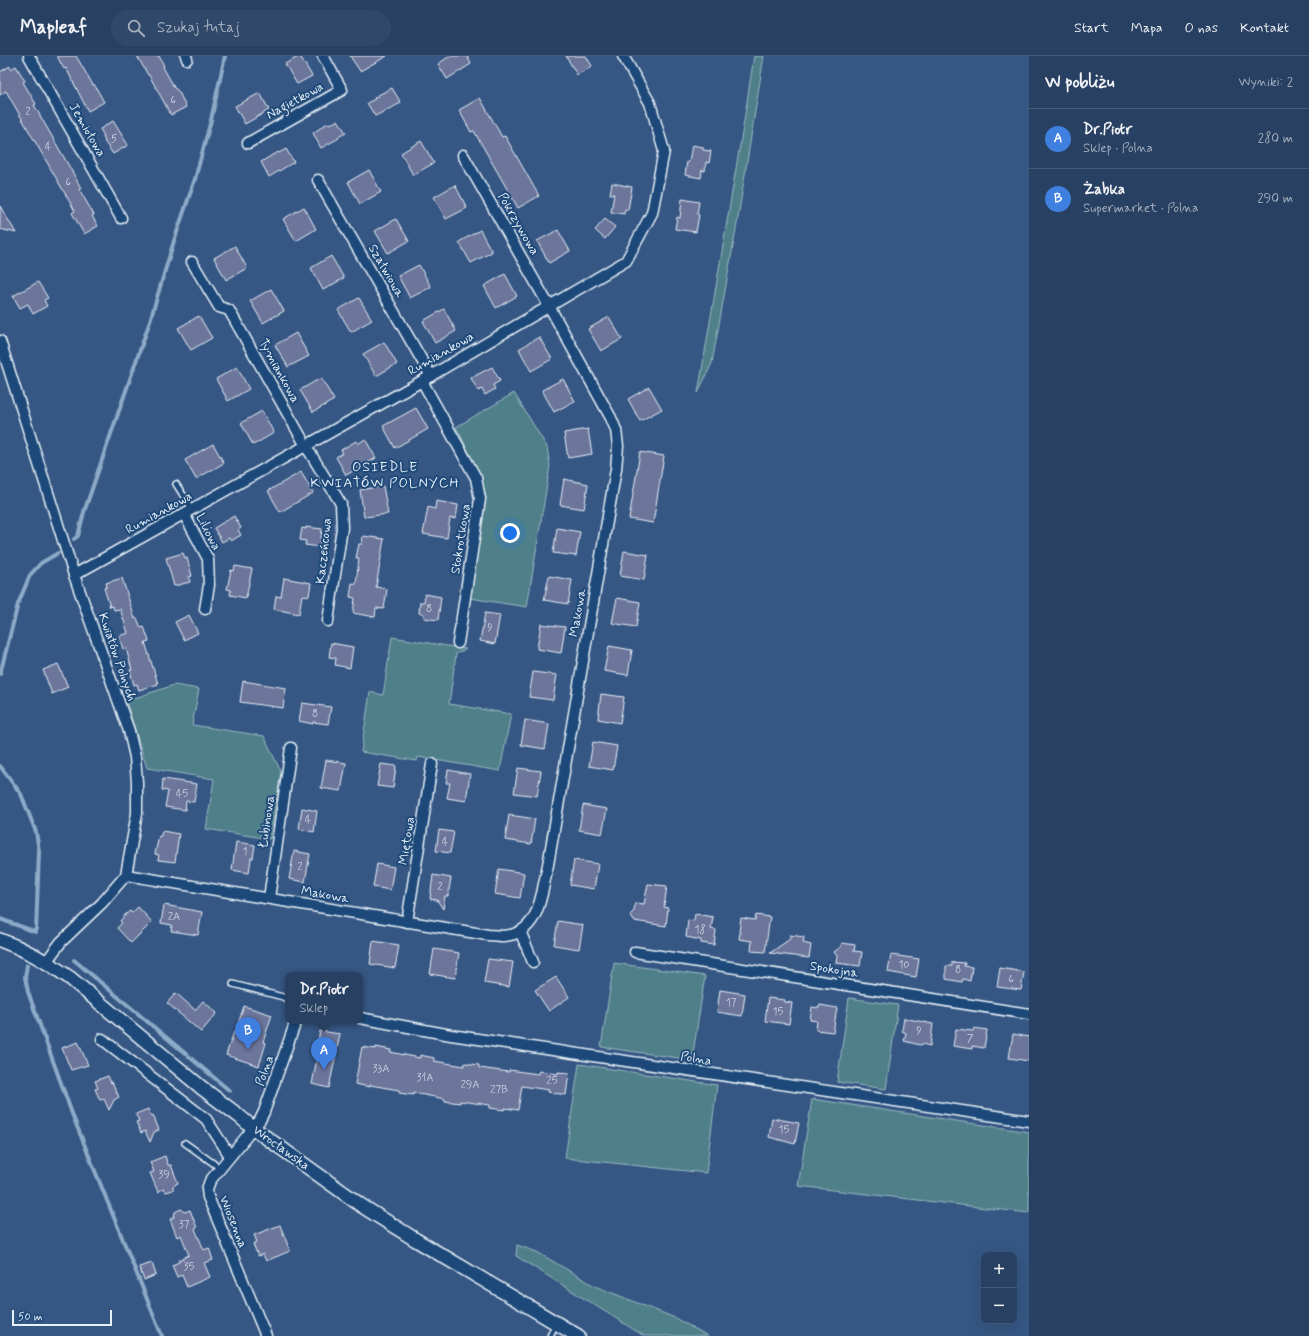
<!DOCTYPE html>
<html lang="pl">
<meta charset="utf-8">
<style>
:root{--surface:#284163;--page:#304869;--text:#f1f3f6;--muted:#a5afbe;--line:#445a78;--accent:#ffd166}
body{margin:0;font-family:Mynerve,sans-serif;background:var(--page);color:var(--text)}
.controls{position:absolute;right:12px;bottom:12px;display:grid;overflow:hidden;border-radius:8px;box-shadow:0 4px 16px #0002}
.controls button{width:36px;height:36px;display:grid;place-items:center;padding:0;border:0;border-bottom:1px solid var(--line);background:var(--surface);color:var(--text);font:20px sans-serif}
.scale{position:absolute;left:12px;bottom:10px;width:100px;box-sizing:border-box;padding-left:4px;border:2px solid #e8f1f8;border-top:0;font-size:11px;line-height:14px;white-space:nowrap;color:#e8f1f8;-webkit-text-stroke:3px #1f4a7a;paint-order:stroke}
.you{position:absolute;left:510px;top:477px;width:14px;height:14px;margin:-10px;border:3px solid #fff;border-radius:50%;background:#1a73e8;box-shadow:0 0 0 6px #1a73e833}
.badge{display:grid;place-items:center;width:26px;height:26px;border-radius:50%;background:var(--accent);color:#fff;font-size:13px;font-weight:700}
.pin{position:absolute;translate:-50% -33px;filter:drop-shadow(0 1px 2px #0008)}
.pin::after{content:'';position:absolute;top:21px;width:14px;height:12px;background:inherit;clip-path:polygon(0 0,100% 0,50% 100%)}
.popup{position:absolute;left:285px;top:916px;width:78px;height:52px;box-sizing:border-box;display:grid;place-content:center;border-radius:8px;background:var(--surface);filter:drop-shadow(0 1px 3px #0005);font-size:13px;white-space:nowrap;color:var(--muted)}
.popup b{font-size:15px;color:var(--text)}
.popup::after{content:'';position:absolute;left:50%;top:100%;margin-left:-8px;border:8px solid transparent;border-top-color:var(--surface)}
.list{margin:0;padding:0;list-style:none}
h2{display:flex;justify-content:space-between;align-items:center;height:52px;margin:0;padding:0 16px;font-size:17px}
h2 small{font-size:13px;font-weight:400;color:var(--muted)}
.list li{display:grid;grid-template-columns:26px 1fr auto;gap:12px;align-items:center;box-sizing:border-box;height:60px;padding:0 16px;border-top:1px solid var(--line)}
.list b{display:block;font-size:15px;white-space:nowrap}
.list p{margin:0;font-size:13px;white-space:nowrap;color:var(--muted)}
.list em{font-size:13px;font-style:normal;color:var(--muted)}
.icon{flex:none;width:22px;height:22px;fill:none;stroke:currentColor;stroke-width:2;stroke-linecap:round;stroke-linejoin:round}
.map{position:relative;flex:none;width:1029px;height:1280px;overflow:hidden}
header{display:flex;align-items:center;gap:24px;box-sizing:border-box;height:56px;padding:0 20px;background:var(--surface);border-bottom:1px solid var(--line)}
header strong{font-size:19px}
nav{display:flex;gap:22px;margin-inline-start:auto;font-size:14px}
.search{width:280px;height:36px;background:var(--page);display:flex;align-items:center;gap:10px;box-sizing:border-box;padding:0 14px;border-radius:22px;color:var(--muted);font-size:15px}
main{display:flex}
aside{flex:1;background:var(--surface)}
.map>svg:first-child{display:block}
.green{fill:#4f808a;stroke:#9cb8c1}
.lines{fill:none;stroke-linecap:round;stroke-linejoin:round}
.stream{stroke:#8daac7;stroke-width:4}
.building{fill:#6c749a;stroke:#e8f1f8}
.service-casing{stroke:#e8f1f8;stroke-width:8}
.minor-casing{stroke:#e8f1f8;stroke-width:13}
.tertiary-casing{stroke:#e8f1f8;stroke-width:16}
.service{stroke:#1f4a7a;stroke-width:5}
.minor{stroke:#1f4a7a;stroke-width:10}
.tertiary{stroke:#1f4a7a;stroke-width:13}
.labels{text-anchor:middle;dominant-baseline:central;stroke-width:4;stroke-linejoin:round;paint-order:stroke}
.number-label{font-size:11px;fill:#c9d2e0}
.street-label{font-size:13px;fill:#e8f1f8;stroke:#1f4a7a}
.neighbourhood-label{font-size:14px;letter-spacing:1px;fill:#e8f1f8;stroke:#1f4a7a}
</style>
<header>
<strong>Mapleaf</strong>
<div class="search"><svg class="icon" aria-label="search" viewBox="0 0 24 24"><circle cx="10" cy="10" r="6"/><path d="M15 15l6 6"/></svg>Szukaj tutaj</div>
<nav><a>Start</a><a>Mapa</a><a>O nas</a><a>Kontakt</a></nav>
</header>
<main>
<div class="map">
<svg width="1029" height="1280" viewBox="0 0 1029 1280">
<rect width="100%" height="100%" fill="#365784"/>
<filter id="ink" filterUnits="userSpaceOnUse"><feTurbulence type="fractalNoise" baseFrequency=".025" numOctaves="2"/><feDisplacementMap in="SourceGraphic" scale="8" xChannelSelector="R" yChannelSelector="G"/><feConvolveMatrix kernelMatrix="1 2 1 2 8 2 1 2 1" color-interpolation-filters="sRGB"/></filter>
<g filter="url(#ink)">
<g class="green">
<polygon points="754,0 764,0 737,168 712,307 698,337 744,65"/>
<polygon points="514,337 547,391 550,410 527,551 469,542 486,442 481,420 456,371"/>
<polygon points="392,581 466,593 456,598 449,648 511,658 500,715 418,701 417,705 361,696 370,636 383,639"/>
<polygon points="174,629 199,633 192,669 264,680 281,716 270,783 206,773 214,723 147,712 126,645"/>
<polygon points="614,907 705,920 692,1004 601,991"/>
<polygon points="849,942 898,949 886,1033 837,1026"/>
<polygon points="579,1008 717,1029 706,1117 565,1102"/>
<polygon points="812,1043 1029,1076 1029,1157 798,1130"/>
<polygon points="517,1189 537,1196 595,1230 675,1262 708,1280 644,1280 516,1200"/>
</g>
<g class="lines">
<g class="stream">
<polyline points="74,483 78,480 84,456 149,268 173,188 195,123 211,64 225,0"/>
<polyline points="0,618 18,548 30,519 41,507 58,497"/>
<polyline points="0,710 21,738 36,776 39,795 36,876 0,863"/>
<polyline points="74,904 230,1035"/>
<polyline points="27,909 25,921 28,936 74,1063 162,1280"/>
</g>
</g>
<g class="building">
<polygon points="57,0 76,0 93,29 94,28 104,46 88,55 66,12 64,13"/>
<polygon points="137,0 159,0 164,10 163,11 175,33 176,33 179,36 186,51 171,59 149,19 148,19"/>
<polygon points="300,0 312,20 297,28 285,8"/>
<polygon points="350,0 387,0 360,15"/>
<polygon points="450,0 467,0 471,8 447,23 438,8"/>
<polygon points="566,0 586,0 592,10 577,19"/>
<polygon points="10,10 11,13 16,10 25,25 23,26 36,48 34,49 74,119 81,132 79,133 94,159 92,160 98,170 84,178 72,157 75,155 6,35 0,39 0,16"/>
<polygon points="392,32 401,47 375,60 367,47 375,43 374,42 378,40 378,39"/>
<polygon points="260,37 269,54 245,68 235,50"/>
<polygon points="480,42 502,81 505,80 539,140 518,152 474,75 471,76 459,54"/>
<polygon points="338,64 346,77 338,81 339,82 321,92 313,77 326,68 330,67 331,68"/>
<polygon points="113,65 128,89 113,98 104,85 105,85 103,81 104,80 100,73"/>
<polygon points="421,85 434,107 413,119 401,97"/>
<polygon points="692,89 703,91 703,94 711,95 709,107 706,106 705,115 702,114 701,122 685,119 687,106 689,106"/>
<polygon points="286,93 294,106 269,121 261,106 274,98 274,99 278,96 279,97"/>
<polygon points="369,114 381,136 360,148 348,126"/>
<polygon points="612,127 632,131 628,154 625,153 624,158 611,156 614,138 610,138"/>
<polygon points="455,129 467,152 446,163 434,141"/>
<polygon points="682,143 699,146 697,158 699,159 696,176 675,173 677,161 680,162"/>
<polygon points="0,150 16,177 0,173"/>
<polygon points="304,151 316,173 296,185 283,163"/>
<polygon points="396,163 409,185 388,197 375,175"/>
<polygon points="605,163 615,171 605,183 595,174"/>
<polygon points="480,174 492,196 471,207 459,186"/>
<polygon points="558,174 570,195 549,207 537,185"/>
<polygon points="235,190 247,212 226,224 214,202"/>
<polygon points="331,200 344,222 323,234 311,212"/>
<polygon points="419,209 431,231 410,242 398,220"/>
<polygon points="505,218 517,240 496,252 484,230"/>
<polygon points="38,226 48,242 44,244 47,250 33,258 28,248 20,252 13,240"/>
<polygon points="271,233 284,255 263,267 250,245"/>
<polygon points="359,242 372,264 351,276 338,254"/>
<polygon points="444,253 456,275 435,287 423,265"/>
<polygon points="199,260 212,282 191,294 178,272"/>
<polygon points="609,261 622,283 601,295 588,273"/>
<polygon points="296,277 309,300 288,311 275,289"/>
<polygon points="539,281 552,303 531,315 519,293"/>
<polygon points="384,286 397,308 376,320 363,298"/>
<polygon points="237,311 249,333 228,345 216,323"/>
<polygon points="492,311 500,325 493,329 495,333 485,339 482,333 478,335 471,322"/>
<polygon points="321,322 334,344 313,356 300,334"/>
<polygon points="563,323 575,345 554,356 542,334"/>
<polygon points="649,331 662,353 640,365 628,343"/>
<polygon points="416,352 428,373 395,392 383,370"/>
<polygon points="262,355 274,377 253,389 241,367"/>
<polygon points="588,373 592,398 568,402 564,377"/>
<polygon points="365,383 376,402 346,419 336,401 343,397 341,394 356,385 358,388"/>
<polygon points="213,388 224,407 196,423 185,404"/>
<polygon points="640,396 664,400 653,467 629,463"/>
<polygon points="301,416 313,437 280,456 268,435"/>
<polygon points="564,423 588,428 584,453 560,449"/>
<polygon points="383,430 388,458 364,461 360,434"/>
<polygon points="436,445 458,449 456,463 450,462 447,482 423,478 428,451 435,453"/>
<polygon points="234,460 241,472 238,474 241,479 231,485 229,482 222,486 214,472"/>
<polygon points="306,471 322,473 320,491 305,489 306,485 300,484 302,472 306,473"/>
<polygon points="557,472 580,476 576,500 553,497"/>
<polygon points="363,480 384,483 376,531 387,533 384,553 376,552 375,561 353,557 355,542 350,541 352,527 356,528 359,502 356,502 359,488 362,488"/>
<polygon points="624,495 648,499 644,524 620,520"/>
<polygon points="183,497 185,502 187,502 192,520 189,521 190,526 174,530 166,502"/>
<polygon points="235,510 252,513 246,542 230,539 231,534 227,533 231,514 234,515"/>
<polygon points="549,520 572,524 568,548 544,544"/>
<polygon points="122,522 135,563 137,562 141,572 144,571 149,585 145,586 158,628 139,634 137,628 134,629 130,614 132,614 126,592 123,593 119,580 128,577 120,553 114,554 113,550 110,551 104,532 107,531 106,527"/>
<polygon points="284,522 311,527 309,540 302,539 299,558 274,553 276,540 281,541"/>
<polygon points="425,538 441,541 438,564 424,562 424,558 419,557 420,546 424,546"/>
<polygon points="617,542 640,546 636,571 612,567"/>
<polygon points="485,557 500,559 495,588 480,585"/>
<polygon points="189,559 198,577 184,584 175,566"/>
<polygon points="541,568 565,571 561,597 537,593"/>
<polygon points="331,587 353,591 350,612 335,609 336,602 329,601"/>
<polygon points="609,590 632,594 628,619 604,615"/>
<polygon points="58,608 68,631 52,638 43,614"/>
<polygon points="533,616 557,619 553,644 529,641"/>
<polygon points="243,625 286,632 283,652 240,646"/>
<polygon points="601,638 624,641 620,667 598,663"/>
<polygon points="302,647 331,651 328,668 313,666 313,668 299,665"/>
<polygon points="525,664 549,668 545,693 521,689"/>
<polygon points="593,686 617,690 613,714 589,710"/>
<polygon points="326,704 346,707 341,735 321,732"/>
<polygon points="381,708 396,710 393,732 377,730"/>
<polygon points="518,712 541,715 537,740 514,737"/>
<polygon points="448,714 470,718 466,745 447,742 450,727 446,727"/>
<polygon points="163,723 197,728 194,746 186,745 185,754 165,751 168,735 162,734"/>
<polygon points="583,749 607,753 602,778 579,774"/>
<polygon points="302,752 317,755 314,776 299,773"/>
<polygon points="509,759 535,763 531,788 505,784"/>
<polygon points="439,774 454,776 450,797 436,795"/>
<polygon points="162,775 179,778 175,806 158,804 159,799 155,798 159,780 161,780"/>
<polygon points="236,786 255,789 253,802 251,802 249,817 232,814"/>
<polygon points="294,795 310,798 305,826 289,823"/>
<polygon points="574,804 598,808 594,833 570,829"/>
<polygon points="377,808 394,811 390,834 373,831"/>
<polygon points="499,813 524,817 520,842 495,838"/>
<polygon points="433,819 451,822 448,840 445,840 443,853 437,844 430,843"/>
<polygon points="648,828 667,830 664,851 668,852 666,870 634,865 630,859 634,855 635,847 644,848"/>
<polygon points="164,849 202,856 198,879 171,875 172,869 161,867"/>
<polygon points="138,851 152,866 131,887 117,872 122,867 120,865 125,859 130,855 132,857"/>
<polygon points="695,858 713,861 711,873 716,874 714,889 701,887 701,884 686,881 688,864 694,865"/>
<polygon points="756,859 770,861 765,896 751,895 752,885 739,883 740,876 739,876 741,862 755,864"/>
<polygon points="558,865 583,869 579,893 554,889"/>
<polygon points="790,879 804,881 803,887 811,889 809,902 770,897 790,883"/>
<polygon points="373,885 399,889 395,912 370,908"/>
<polygon points="842,887 855,889 854,895 862,896 860,910 836,907 837,900 834,896 841,891"/>
<polygon points="434,893 459,897 455,922 430,918"/>
<polygon points="891,899 919,903 916,921 888,916"/>
<polygon points="488,903 513,906 509,931 484,927"/>
<polygon points="952,906 965,907 964,910 972,911 970,925 963,923 962,926 946,923 946,910 952,910"/>
<polygon points="1000,912 1024,916 1021,934 997,931"/>
<polygon points="556,921 569,941 549,955 535,934"/>
<polygon points="720,934 745,938 742,960 717,956"/>
<polygon points="176,937 195,954 203,945 217,957 201,976 167,947"/>
<polygon points="768,942 785,944 785,946 792,947 789,968 765,965"/>
<polygon points="820,949 837,952 833,976 816,974 817,965 810,964 812,951 819,952"/>
<polygon points="244,950 272,959 263,986 266,987 259,1010 226,999 234,976 235,977"/>
<polygon points="904,962 933,968 930,990 922,988 920,989 904,985 906,977 902,975"/>
<polygon points="974,972 987,974 984,992 972,990 972,993 953,990 956,973 973,975"/>
<polygon points="320,975 340,978 329,1032 312,1028 318,997 316,996"/>
<polygon points="1013,978 1029,981 1029,1005 1009,1002"/>
<polygon points="78,986 88,1009 71,1014 62,992"/>
<polygon points="362,991 376,993 376,991 391,994 390,996 420,1002 420,999 434,1002 434,1005 464,1010 465,1007 479,1009 479,1012 509,1016 509,1014 538,1018 539,1015 558,1018 558,1016 569,1017 566,1039 548,1036 549,1034 522,1030 518,1054 505,1052 504,1054 490,1052 490,1049 460,1045 460,1047 445,1045 445,1043 414,1037 413,1039 399,1037 399,1034 370,1029 370,1031 355,1028"/>
<polygon points="108,1020 111,1027 112,1026 119,1041 114,1044 109,1054 104,1043 100,1044 95,1033 98,1032 95,1025"/>
<polygon points="148,1053 151,1060 153,1059 159,1074 154,1076 150,1086 145,1075 141,1077 136,1066 139,1065 136,1058"/>
<polygon points="772,1062 799,1067 795,1088 769,1081"/>
<polygon points="165,1100 168,1109 171,1109 178,1127 173,1130 173,1134 166,1136 163,1133 158,1136 150,1117 154,1116 150,1106"/>
<polygon points="181,1153 185,1156 190,1154 197,1172 195,1173 204,1194 209,1192 213,1204 204,1207 210,1221 187,1231 182,1219 177,1221 172,1209 179,1206 179,1204 189,1199 181,1179 177,1181 170,1163 174,1161 175,1156"/>
<polygon points="280,1169 290,1195 266,1205 263,1198 258,1200 253,1188 257,1186 254,1179"/>
<polygon points="152,1207 156,1219 144,1224 139,1211"/>
</g>
<g class="lines">
<g class="service-casing">
<g id="service">
<polyline points="176,428 192,453"/>
<polyline points="233,928 283,941 288,944"/>
<polyline points="185,1087 220,1112"/>
<polyline points="550,1280 556,1267"/>
</g>
</g>
<g class="minor-casing">
<g id="minor">
<polyline points="29,0 121,162"/>
<polyline points="186,0 187,3"/>
<polyline points="248,87 342,34 323,0"/>
<polyline points="318,124 431,320"/>
<polyline points="192,206 219,251 229,254 306,390 341,448 342,472 328,565"/>
<polyline points="0,285 74,519 129,675 135,701 137,726 137,757 126,819 102,847 61,886 46,906"/>
<polyline points="422,325 476,422 480,443 458,587"/>
<polyline points="184,458 208,503 209,529 205,553"/>
<polyline points="74,519 422,325 626,205 652,157 664,95 650,47 623,0"/>
<path d="M 126,819 L 488,879 C 493,879 499,880 504,880 C 541,877 541,837 548,809 L 616,413 L 618,390 L 616,374 L 611,362 L 549,250 L 463,99"/>
<polyline points="269,842 291,692"/>
<polyline points="407,866 432,708"/>
<polyline points="520,875 533,906"/>
<polyline points="635,896 1029,958"/>
<polyline points="360,962 451,979 1029,1065"/>
<polyline points="102,983 206,1063 230,1100"/>
<polyline points="266,1280 208,1141 207,1133 210,1125 260,1064 264,1056 296,965"/>
</g>
</g>
<g class="tertiary-casing">
<path id="tertiary" d="M 0,884 C 25,893 48,906 70,922 L 202,1032 L 239,1060 L 253,1072 L 362,1150 L 416,1184 L 578,1280"/>
</g>
<use href="#service" class="service"/>
<use href="#minor" class="minor"/>
<use href="#tertiary" class="tertiary"/>
</g>
</g>
<g class="labels">
<g class="number-label">
<text x="173" y="44">6</text>
<text x="28" y="56">2</text>
<text x="114" y="83">5</text>
<text x="48" y="91">4</text>
<text x="68" y="126">6</text>
<text x="429" y="553">8</text>
<text x="490" y="572">9</text>
<text x="315" y="658">8</text>
<text x="182" y="738">45</text>
<text x="308" y="764">4</text>
<text x="445" y="786">4</text>
<text x="245" y="796">1</text>
<text x="300" y="811">2</text>
<text x="440" y="831">2</text>
<text x="174" y="861">2A</text>
<text x="700" y="874">18</text>
<text x="904" y="909">10</text>
<text x="958" y="914">8</text>
<text x="1011" y="923">6</text>
<text x="731" y="947">17</text>
<text x="778" y="956">15</text>
<text x="919" y="975">9</text>
<text x="970" y="983">7</text>
<text x="381" y="1013">33A</text>
<text x="425" y="1022">31A</text>
<text x="552" y="1025">25</text>
<text x="470" y="1029">29A</text>
<text x="499" y="1034">27B</text>
<text x="784" y="1074">15</text>
<text x="164" y="1119">39</text>
<text x="184" y="1169">37</text>
<text x="189" y="1211">35</text>
</g>
<g class="street-label">
<text transform="translate(295 45) rotate(-29)">Nagietkowa</text>
<text transform="translate(87 74) rotate(60)">Jemiołowa</text>
<text transform="translate(518 168) rotate(60)">Pokrzywowa</text>
<text transform="translate(386 215) rotate(60)">Szałwiowa</text>
<text transform="translate(441 298) rotate(-30)">Rumiankowa</text>
<text transform="translate(279 315) rotate(61)">Tymiankowa</text>
<text transform="translate(159 457) rotate(-29)">Rumiankowa</text>
<text transform="translate(208 476) rotate(63)">Liliowa</text>
<text transform="translate(461 483) rotate(-81)">Stokrotkowa</text>
<text transform="translate(324 495) rotate(-84)">Kaczeńcowa</text>
<text transform="translate(578 557) rotate(-80)">Makowa</text>
<text transform="translate(117 601) rotate(71)">Kwiatów Polnych</text>
<text transform="translate(267 766) rotate(-82)">Łubinowa</text>
<text transform="translate(407 785) rotate(-81)">Miętowa</text>
<text transform="translate(325 839) rotate(10)">Makowa</text>
<text transform="translate(834 914) rotate(9)">Spokojna</text>
<text transform="translate(696 1003) rotate(9)">Polna</text>
<text transform="translate(265 1015) rotate(-70)">Polna</text>
<text transform="translate(281 1092) rotate(36)">Wrocławska</text>
<text transform="translate(233 1166) rotate(68)">Wiosenna</text>
</g>
<g class="neighbourhood-label">
<text x="385" y="411">OSIEDLE<tspan x="385" dy="16">KWIATÓW POLNYCH</tspan></text>
</g>
</g>
</svg>
<div class="controls">
<button>+</button>
<button>−</button>
</div>
<div class="scale">50 m</div>
<div class="you"></div>
<div class="pin badge" style="left:324px;top:1014px;background:#3f7fe0">A</div>
<div class="popup"><b>Dr.Piotr</b>Sklep</div>
<div class="pin badge" style="left:248px;top:994px;background:#3f7fe0">B</div>
</div>
<aside>
<h2>W pobliżu<small>Wyniki: 2</small></h2>
<ul class="list">
<li><span class="badge" style="background:#3f7fe0">A</span><div><b>Dr.Piotr</b><p>Sklep · Polna</p></div><em>280 m</em></li>
<li><span class="badge" style="background:#3f7fe0">B</span><div><b>Żabka</b><p>Supermarket · Polna</p></div><em>290 m</em></li>
</ul>
</aside>
</main>
